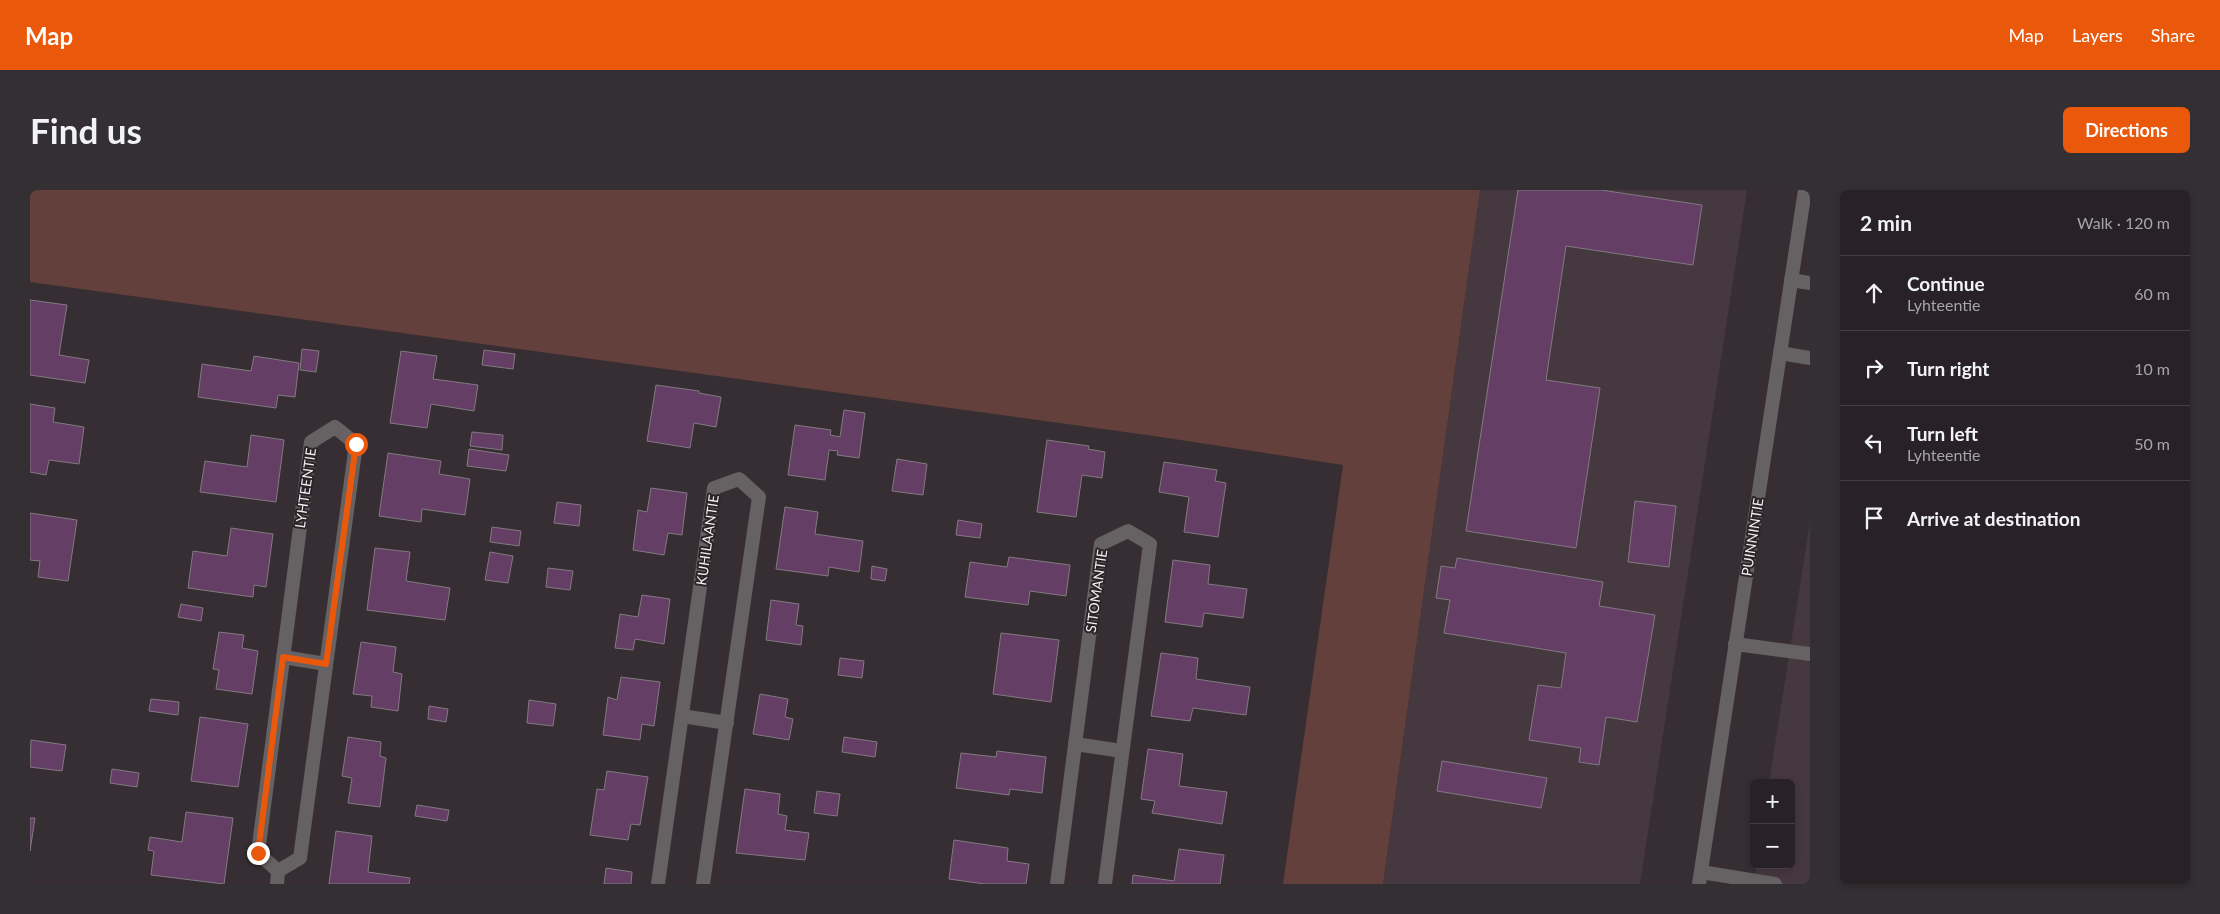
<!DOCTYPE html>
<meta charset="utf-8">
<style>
:root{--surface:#282226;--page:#342f32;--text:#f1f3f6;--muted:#a5a4a7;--line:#443f43;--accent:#ea580c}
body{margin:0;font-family:Lato,sans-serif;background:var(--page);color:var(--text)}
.controls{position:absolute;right:15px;bottom:15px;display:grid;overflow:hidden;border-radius:8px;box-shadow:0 2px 8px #0003}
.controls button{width:45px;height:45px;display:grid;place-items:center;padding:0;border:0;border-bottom:1px solid var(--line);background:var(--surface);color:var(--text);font:25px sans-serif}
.stop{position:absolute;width:15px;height:15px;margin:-11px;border:4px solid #ea580c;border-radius:50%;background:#fff}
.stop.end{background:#ea580c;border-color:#fff;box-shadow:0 1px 5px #0008}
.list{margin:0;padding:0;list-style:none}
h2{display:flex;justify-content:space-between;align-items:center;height:65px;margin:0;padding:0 20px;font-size:21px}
h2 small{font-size:16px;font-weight:400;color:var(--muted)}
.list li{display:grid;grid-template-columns:32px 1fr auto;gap:15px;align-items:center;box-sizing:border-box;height:75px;padding:0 20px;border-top:1px solid var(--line)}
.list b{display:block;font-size:19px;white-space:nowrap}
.list p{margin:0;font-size:16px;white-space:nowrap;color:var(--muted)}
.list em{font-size:16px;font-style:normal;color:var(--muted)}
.icon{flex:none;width:28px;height:28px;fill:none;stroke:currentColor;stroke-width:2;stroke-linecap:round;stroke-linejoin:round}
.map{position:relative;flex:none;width:1780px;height:694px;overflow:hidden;border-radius:8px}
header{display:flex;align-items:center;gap:30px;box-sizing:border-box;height:70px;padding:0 25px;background:var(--accent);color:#fff}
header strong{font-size:24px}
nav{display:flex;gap:28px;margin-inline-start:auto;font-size:18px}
.intro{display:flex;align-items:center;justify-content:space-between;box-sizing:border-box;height:120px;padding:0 30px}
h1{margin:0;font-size:35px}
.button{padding:12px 22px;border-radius:8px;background:var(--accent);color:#fff;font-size:18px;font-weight:700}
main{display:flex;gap:30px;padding:0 30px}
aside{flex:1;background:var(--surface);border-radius:8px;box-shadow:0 2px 8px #0003}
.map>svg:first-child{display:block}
.built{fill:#46383f}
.green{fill:#63403c}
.building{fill:#653e65;stroke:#817a81}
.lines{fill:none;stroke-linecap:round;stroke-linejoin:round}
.service{stroke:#666162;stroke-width:14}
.minor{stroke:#666162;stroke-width:14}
.tertiary{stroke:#666162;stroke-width:14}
.route{stroke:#ea580c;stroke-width:6}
.labels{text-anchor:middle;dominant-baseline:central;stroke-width:4;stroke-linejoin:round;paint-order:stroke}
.street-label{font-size:14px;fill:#f4eff1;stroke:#2c2428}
</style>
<header>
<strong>Map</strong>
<nav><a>Map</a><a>Layers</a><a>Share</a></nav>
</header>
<div class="intro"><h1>Find us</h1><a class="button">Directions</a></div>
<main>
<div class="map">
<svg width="1780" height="694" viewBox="0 0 1780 694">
<rect width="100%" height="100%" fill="#362e32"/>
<g class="built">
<polygon points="1450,0 1717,0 1610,694 1353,694"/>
<polygon points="1780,332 1780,694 1724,694 1726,675 1761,675 1761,593 1739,593"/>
</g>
<polygon class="green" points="0,0 1450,0 1353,694 1253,694 1313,275 1124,246 0,92"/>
<g class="building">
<polygon points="1488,0 1571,0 1672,15 1663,75 1536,56 1516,190 1570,198 1546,358 1436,341"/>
<polygon points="0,110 37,115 29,165 59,170 55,193 0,185"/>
<polygon points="272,159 289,161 286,182 270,180"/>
<polygon points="454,160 485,164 483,179 452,175"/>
<polygon points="371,161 407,166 403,189 448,195 444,221 401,214 397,238 360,233"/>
<polygon points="224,166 269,173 265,207 248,205 246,218 168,207 172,174 221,181"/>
<polygon points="626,195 669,201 669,203 691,207 686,237 664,233 660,258 617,251"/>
<polygon points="0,214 25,218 23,232 54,237 49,274 19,270 16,285 0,282"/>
<polygon points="814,220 835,223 829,268 807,265 808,261 799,260 795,290 758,285 765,235 801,240 800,245 810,247"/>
<polygon points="442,242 473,245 472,260 440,256"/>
<polygon points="221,245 254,250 246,312 170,302 175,271 217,277"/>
<polygon points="1017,250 1059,256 1058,259 1075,262 1072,288 1052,285 1046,327 1007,322"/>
<polygon points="439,259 479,265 476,281 437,276"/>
<polygon points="358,263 411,271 409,284 440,289 435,325 392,319 391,332 349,326"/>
<polygon points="867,269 897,274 893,305 862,301"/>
<polygon points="1134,272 1187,280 1185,291 1196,293 1188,347 1154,342 1159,307 1129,302"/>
<polygon points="621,298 657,303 652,345 638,343 634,365 603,360 608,320 617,322"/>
<polygon points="1605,311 1646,316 1639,377 1598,372"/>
<polygon points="527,312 551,315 549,336 524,333"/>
<polygon points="755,317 788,322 785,344 833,351 829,382 799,377 798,386 746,379"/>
<polygon points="0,323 47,330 38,391 8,387 10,371 0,370"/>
<polygon points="928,330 952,334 950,348 926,345"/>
<polygon points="462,337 491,341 489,356 460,352"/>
<polygon points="201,338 243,344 236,397 224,395 223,407 158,398 163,361 197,366"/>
<polygon points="345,358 380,362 376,391 420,398 415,430 337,420"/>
<polygon points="460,362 483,366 478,393 455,390"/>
<polygon points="979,367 1040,375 1036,406 1000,401 998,415 935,407 940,372 977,377"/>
<polygon points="1427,368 1573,392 1569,416 1625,425 1607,532 1576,527 1569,575 1549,572 1551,558 1499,550 1508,495 1531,498 1536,463 1414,443 1420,410 1406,408 1411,376 1425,378"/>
<polygon points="1143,370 1180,375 1178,394 1217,399 1213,428 1174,423 1172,437 1135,432"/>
<polygon points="842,376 857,379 855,391 841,389"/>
<polygon points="518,378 543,381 540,400 516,397"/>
<polygon points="612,405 640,409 634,454 605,449 603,460 585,458 590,424 608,427"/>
<polygon points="741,410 769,414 766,435 773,436 771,455 736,450"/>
<polygon points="151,414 173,418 171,431 148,427"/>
<polygon points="189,442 214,445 212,458 228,461 222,504 186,499 189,480 183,479"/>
<polygon points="971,443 1029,450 1021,512 963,504"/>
<polygon points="331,452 366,457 363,482 372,484 368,521 341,517 342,506 323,504"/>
<polygon points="1131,463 1168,468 1166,489 1220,497 1216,525 1163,518 1160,531 1121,526"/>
<polygon points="810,468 834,471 832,488 808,485"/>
<polygon points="591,487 630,492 624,536 612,534 610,550 573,545 578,507 587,510"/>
<polygon points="730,504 758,509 755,527 763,529 759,550 723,544"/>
<polygon points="121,509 149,512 148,525 119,521"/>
<polygon points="499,510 526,514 523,536 497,533"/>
<polygon points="399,516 418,519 416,532 398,529"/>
<polygon points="170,527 218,534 208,597 161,591"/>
<polygon points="318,547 351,552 350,566 356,568 350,617 318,613 322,588 312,586"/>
<polygon points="814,547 847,552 845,567 812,562"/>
<polygon points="1,550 36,555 32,581 0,577"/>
<polygon points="1118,559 1153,564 1149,596 1197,602 1192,634 1122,623 1125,611 1111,609"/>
<polygon points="967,561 1016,567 1012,603 980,599 979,605 926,598 931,563 966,567"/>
<polygon points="1412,571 1517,588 1511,618 1407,601"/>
<polygon points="82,579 109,583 107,597 80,593"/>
<polygon points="577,581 618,587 610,635 601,634 598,650 560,645 567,599 574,600"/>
<polygon points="715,599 750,604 748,624 757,626 755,640 779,643 775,670 706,663"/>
<polygon points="787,601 810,604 807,626 784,623"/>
<polygon points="387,615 419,620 417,631 385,626"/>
<polygon points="156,622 203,628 194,694 121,685 124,661 118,660 120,647 152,652"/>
<polygon points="0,628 5,628 0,661"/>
<polygon points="306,641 342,646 338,682 380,688 379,694 299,694"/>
<polygon points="924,650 978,658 977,671 999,674 996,694 955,694 919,689"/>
<polygon points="1149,659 1194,665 1190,694 1102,694 1103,685 1144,691"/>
<polygon points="576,678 602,682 601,694 574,694"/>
</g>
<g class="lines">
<g class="service">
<polyline points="1761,90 1780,93"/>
<polyline points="1750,163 1780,168"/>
<polyline points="1705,454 1780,464"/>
<polyline points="1671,682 1745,694"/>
</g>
<g class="minor">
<polyline points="253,467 296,474"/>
<polyline points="652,526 697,533"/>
<polyline points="1045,554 1092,561"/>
<polyline points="247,694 248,681 270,668 326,254 305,237 281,252 228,663 248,681"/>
<polyline points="628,694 684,298 709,289 729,307 673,694"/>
<polyline points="1027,694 1071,354 1098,341 1120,354 1075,694"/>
</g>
<polyline class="tertiary" points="1669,694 1775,0"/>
</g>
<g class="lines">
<polyline class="route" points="228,663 253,467 296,474 326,254"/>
</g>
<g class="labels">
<g class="street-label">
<text transform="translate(275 298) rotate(-82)">LYHTEENTIE</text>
<text transform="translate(1722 347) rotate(-81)">PUINNINTIE</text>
<text transform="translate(677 350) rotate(-82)">KUHILAANTIE</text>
<text transform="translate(1066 401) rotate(-82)">SITOMANTIE</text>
</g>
</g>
</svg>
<div class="controls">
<button>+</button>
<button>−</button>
</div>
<div class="stop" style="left:326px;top:254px"></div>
<div class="stop end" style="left:228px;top:663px"></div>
</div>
<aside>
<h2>2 min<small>Walk · 120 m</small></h2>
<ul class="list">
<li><svg class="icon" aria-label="ahead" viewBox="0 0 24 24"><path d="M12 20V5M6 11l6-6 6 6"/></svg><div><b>Continue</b><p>Lyhteentie</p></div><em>60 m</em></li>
<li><svg class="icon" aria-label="right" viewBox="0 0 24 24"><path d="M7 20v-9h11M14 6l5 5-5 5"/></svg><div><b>Turn right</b></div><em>10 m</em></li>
<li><svg class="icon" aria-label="left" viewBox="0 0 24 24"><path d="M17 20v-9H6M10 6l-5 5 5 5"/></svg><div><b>Turn left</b><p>Lyhteentie</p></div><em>50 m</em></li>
<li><svg class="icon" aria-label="arrive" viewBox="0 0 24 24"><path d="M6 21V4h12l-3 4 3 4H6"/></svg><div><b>Arrive at destination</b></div></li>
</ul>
</aside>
</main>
